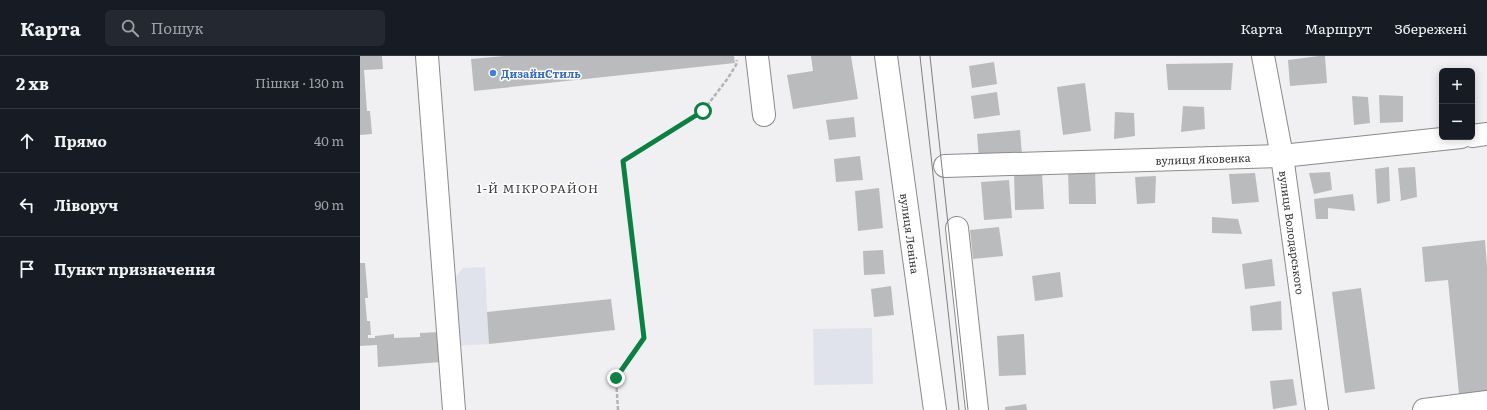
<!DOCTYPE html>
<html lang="uk">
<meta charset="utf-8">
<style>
:root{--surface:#171b24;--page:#242831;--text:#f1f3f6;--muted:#9ea1a6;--line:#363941}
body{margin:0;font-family:Literata,serif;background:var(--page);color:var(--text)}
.controls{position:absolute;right:12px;top:12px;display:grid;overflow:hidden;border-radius:6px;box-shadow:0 2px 10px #0003}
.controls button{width:36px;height:36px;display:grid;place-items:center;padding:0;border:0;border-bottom:1px solid var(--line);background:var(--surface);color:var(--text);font:20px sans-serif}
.stop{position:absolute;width:12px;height:12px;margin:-9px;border:3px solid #0b8043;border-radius:50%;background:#fff}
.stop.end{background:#0b8043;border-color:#fff;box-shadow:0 1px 4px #0008}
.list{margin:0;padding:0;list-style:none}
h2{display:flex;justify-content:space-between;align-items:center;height:52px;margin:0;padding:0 16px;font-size:17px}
h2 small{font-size:13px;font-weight:400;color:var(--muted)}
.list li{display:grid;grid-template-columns:26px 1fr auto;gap:12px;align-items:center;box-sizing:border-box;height:64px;padding:0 16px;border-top:1px solid var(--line)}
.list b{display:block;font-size:15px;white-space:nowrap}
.list em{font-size:13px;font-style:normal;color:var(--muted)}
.icon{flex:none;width:22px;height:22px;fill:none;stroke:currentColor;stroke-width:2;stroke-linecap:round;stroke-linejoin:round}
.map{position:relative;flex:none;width:1127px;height:354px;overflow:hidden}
header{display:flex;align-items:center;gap:24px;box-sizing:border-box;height:56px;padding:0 20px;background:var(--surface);border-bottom:1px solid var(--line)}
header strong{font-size:19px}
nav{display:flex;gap:22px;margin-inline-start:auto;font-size:14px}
.search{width:280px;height:36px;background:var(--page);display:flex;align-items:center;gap:10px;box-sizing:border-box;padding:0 14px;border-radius:6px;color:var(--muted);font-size:15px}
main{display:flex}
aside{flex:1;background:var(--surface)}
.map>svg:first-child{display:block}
.built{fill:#e1e3ec}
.building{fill:#babbbc}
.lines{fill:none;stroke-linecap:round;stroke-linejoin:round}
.minor-casing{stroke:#8b8b8c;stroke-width:24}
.path{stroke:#b4b4b6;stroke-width:2.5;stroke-dasharray:4 2;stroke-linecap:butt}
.minor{stroke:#fff;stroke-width:22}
.tram{stroke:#808082;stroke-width:1}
.route{stroke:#0b8043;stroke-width:5}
.shop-dot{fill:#3f7fe0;stroke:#fff;stroke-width:1.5}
.labels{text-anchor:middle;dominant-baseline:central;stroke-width:3;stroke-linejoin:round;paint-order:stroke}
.shop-label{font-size:11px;font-weight:bold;fill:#366cbe;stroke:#fff;text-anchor:start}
.street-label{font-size:11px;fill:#333334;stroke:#fff}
.neighbourhood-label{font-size:12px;letter-spacing:1px;fill:#3e3e3f;stroke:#fff}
</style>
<header>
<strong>Карта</strong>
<div class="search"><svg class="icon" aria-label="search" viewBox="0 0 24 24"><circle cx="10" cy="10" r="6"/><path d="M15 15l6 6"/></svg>Пошук</div>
<nav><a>Карта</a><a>Маршрут</a><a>Збережені</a></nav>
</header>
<main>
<aside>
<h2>2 хв<small>Пішки · 130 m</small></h2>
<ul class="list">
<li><svg class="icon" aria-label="ahead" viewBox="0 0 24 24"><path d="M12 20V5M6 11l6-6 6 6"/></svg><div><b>Прямо</b></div><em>40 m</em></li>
<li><svg class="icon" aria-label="left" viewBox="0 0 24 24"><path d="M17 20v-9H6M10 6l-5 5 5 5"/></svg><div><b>Ліворуч</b></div><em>90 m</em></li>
<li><svg class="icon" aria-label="arrive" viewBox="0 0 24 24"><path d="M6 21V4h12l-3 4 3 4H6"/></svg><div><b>Пункт призначення</b></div></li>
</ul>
</aside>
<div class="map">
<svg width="1127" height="354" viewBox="0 0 1127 354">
<rect width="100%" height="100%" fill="#f0f0f2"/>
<g class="built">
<polygon points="125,211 129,288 95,290 89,229 103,212"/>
<polygon points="512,272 513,328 454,329 453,273"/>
</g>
<g class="building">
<polygon points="0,0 22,0 23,13 4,14 7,55 10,55 12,78 0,79"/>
<polygon points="144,0 374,0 375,7 114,35 111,3"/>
<polygon points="451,0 491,0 498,43 433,53 427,19 453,15"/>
<polygon points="959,0 965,0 967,27 930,30 928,4"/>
<polygon points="634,6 637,28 612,32 609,10"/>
<polygon points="873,7 871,34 808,34 806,8"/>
<polygon points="725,27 731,75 703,79 697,31"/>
<polygon points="637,36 640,59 614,63 611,40"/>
<polygon points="1019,39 1043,40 1043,66 1020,67"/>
<polygon points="992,40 1008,41 1010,67 994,69"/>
<polygon points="823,50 844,51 845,73 821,76"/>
<polygon points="755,56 774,57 775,80 754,83"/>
<polygon points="494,61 496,81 469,84 466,64"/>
<polygon points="660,74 662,99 619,103 617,78"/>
<polygon points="500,100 503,124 476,126 474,103"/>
<polygon points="1029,111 1030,145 1017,148 1015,113"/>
<polygon points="1055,111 1057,141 1040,145 1041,143 1038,112"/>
<polygon points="708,113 735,113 736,148 709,148"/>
<polygon points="682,116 684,153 655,154 654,117"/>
<polygon points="970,116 972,134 954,138 949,117"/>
<polygon points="895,117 899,146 872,148 869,118"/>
<polygon points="796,120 795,147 777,148 775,121"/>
<polygon points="649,124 652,162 624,164 621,126"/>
<polygon points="519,132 523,172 498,175 495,135"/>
<polygon points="993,138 995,155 968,152 968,163 956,163 954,143"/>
<polygon points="852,161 878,163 882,178 852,177"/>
<polygon points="639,171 643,200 613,203 610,174"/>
<polygon points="1125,184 1127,210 1127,335 1099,338 1088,224 1065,226 1062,191"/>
<polygon points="523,194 525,218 504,219 503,195"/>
<polygon points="912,203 915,230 885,233 882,208"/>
<polygon points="0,207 5,207 8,242 5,242 7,265 10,265 11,279 8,279 8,282 15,282 15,280 34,278 34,282 60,281 60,277 79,276 81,306 18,311 17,289 0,290"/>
<polygon points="700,216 703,241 675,245 672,220"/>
<polygon points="531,230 534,259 514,261 511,233"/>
<polygon points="1001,232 1015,333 985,337 972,236"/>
<polygon points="251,243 255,274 129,288 127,256"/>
<polygon points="921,245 922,274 892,275 890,250"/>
<polygon points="664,278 666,319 639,320 637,280"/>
<polygon points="933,323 937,349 913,353 910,325"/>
<polygon points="666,348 667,354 645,354 645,351"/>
</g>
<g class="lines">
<g class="minor-casing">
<g id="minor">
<polyline points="67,0 94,354"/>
<polyline points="397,0 404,59"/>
<path id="s1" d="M 526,0 L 575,354"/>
<path id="s2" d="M 903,0 L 922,100 L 957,354"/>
<polyline points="1112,80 1127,78"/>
<path id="s3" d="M 585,110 L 922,100 L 1101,81"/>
<polyline points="597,172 617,354"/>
<polyline points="1064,354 1127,346"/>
</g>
</g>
<polyline class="path" points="258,354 256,322 284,282 263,105 343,55 368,22 376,9 377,4"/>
<use href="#minor" class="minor"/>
<g class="tram">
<polyline points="560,0 599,354"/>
<polyline points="570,0 608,354"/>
</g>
</g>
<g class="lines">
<polyline class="route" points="256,322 284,282 263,105 343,55"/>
</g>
<circle class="shop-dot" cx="133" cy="17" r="4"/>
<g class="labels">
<g class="shop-label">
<text x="141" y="17">ДизайнСтиль</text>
</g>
<g class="street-label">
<text stroke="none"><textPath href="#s3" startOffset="258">вулиця Яковенка</textPath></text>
<text stroke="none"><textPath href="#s1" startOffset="179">вулиця Леніна</textPath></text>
<text stroke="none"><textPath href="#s2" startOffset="179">вулиця Володарського</textPath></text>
</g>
<g class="neighbourhood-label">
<text x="178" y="132">1-Й МІКРОРАЙОН</text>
</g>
</g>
</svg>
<div class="controls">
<button>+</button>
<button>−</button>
</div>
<div class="stop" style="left:343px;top:55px"></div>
<div class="stop end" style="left:256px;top:322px"></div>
</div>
</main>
